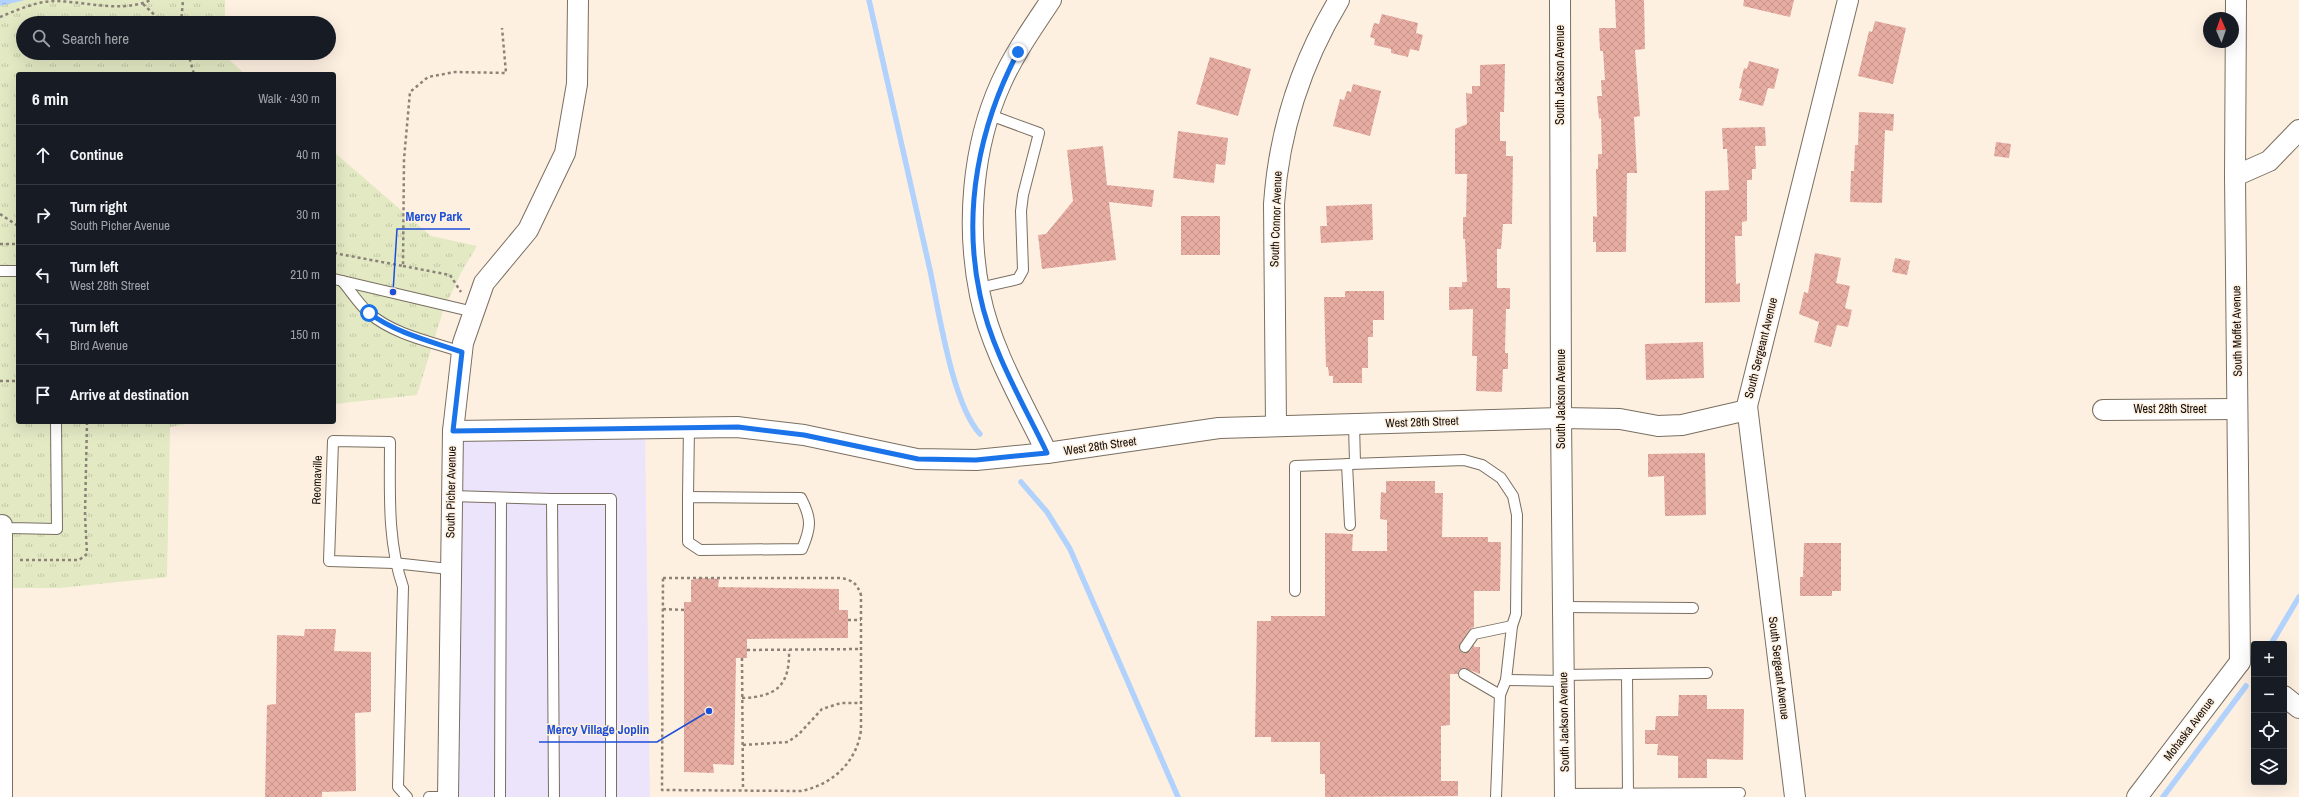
<!DOCTYPE html>
<meta charset="utf-8">
<style>
:root{--surface:#171b24;--page:#242831;--text:#f1f3f6;--muted:#9ea1a6;--line:#363941}
body{margin:0;font-family:"Archivo Narrow",sans-serif;background:var(--page);color:var(--text)}
.controls{position:absolute;right:12px;bottom:12px;display:grid;overflow:hidden;border-radius:4px;box-shadow:0 4px 16px #0002}
.controls button{width:36px;height:36px;display:grid;place-items:center;padding:0;border:0;border-bottom:1px solid var(--line);background:var(--surface);color:var(--text);font:20px sans-serif}
.compass{position:absolute;left:2203px;top:12px;width:36px;height:36px;border-radius:50%;background:var(--surface);box-shadow:0 4px 16px #0002;rotate:358deg}
.stop{position:absolute;width:12px;height:12px;margin:-9px;border:3px solid #1a73e8;border-radius:50%;background:#fff}
.stop.end{background:#1a73e8;border-color:#fff;box-shadow:0 1px 4px #0008}
.list{margin:0;padding:0;list-style:none}
h2{display:flex;justify-content:space-between;align-items:center;height:52px;margin:0;padding:0 16px;font-size:17px}
h2 small{font-size:13px;font-weight:400;color:var(--muted)}
.list li{display:grid;grid-template-columns:26px 1fr auto;gap:12px;align-items:center;box-sizing:border-box;height:60px;padding:0 16px;border-top:1px solid var(--line)}
.list b{display:block;font-size:15px;white-space:nowrap}
.list p{margin:0;font-size:13px;white-space:nowrap;color:var(--muted)}
.list em{font-size:13px;font-style:normal;color:var(--muted)}
.icon{flex:none;width:22px;height:22px;fill:none;stroke:currentColor;stroke-width:2;stroke-linecap:round;stroke-linejoin:round}
.map{position:relative;flex:none;width:2299px;height:797px;overflow:hidden}
.search{position:absolute;background:var(--surface);box-shadow:0 4px 16px #0002;left:16px;top:16px;width:320px;height:44px;display:flex;align-items:center;gap:10px;box-sizing:border-box;padding:0 14px;border-radius:22px;color:var(--muted);font-size:15px}
.panel{position:absolute;background:var(--surface);box-shadow:0 4px 16px #0002;left:16px;top:72px;width:320px;height:352px;border-radius:4px}
.map>svg:first-child{display:block}
.education{fill:#ece4fa}
.park{fill:url(#park-tufts)}
.water{fill:url(#water-ripples)}
.lines{fill:none;stroke-linecap:round;stroke-linejoin:round}
.stream{stroke:#b1d2fd;stroke-width:5.5}
.building{fill:url(#building-cross-hatch)}
.service-casing{stroke:#7a6f61;stroke-width:12}
.minor-casing{stroke:#7a6f61;stroke-width:22}
.path{stroke:#8c8278;stroke-width:2.5;stroke-dasharray:3 3;stroke-linecap:butt}
.service{stroke:#fff;stroke-width:10}
.minor{stroke:#fff;stroke-width:20}
.route{stroke:#1a73e8;stroke-width:5}
.labels{text-anchor:middle;dominant-baseline:central;stroke-width:3;stroke-linejoin:round;paint-order:stroke}
.street-label{font-size:12px;fill:#130e09;stroke:#fef0e1}
.leader{fill:none;stroke:#1d4ed8;stroke-width:1.5}
.callout-dot{fill:#1d4ed8;stroke:#fef0e1;stroke-width:1.5}
.callout-label{font-size:13px;text-anchor:middle;font-weight:bold;fill:#1d4ed8;stroke:#fef0e1;stroke-width:3;stroke-linejoin:round;paint-order:stroke}
</style>
<div class="map">
<svg width="2299" height="797" viewBox="0 0 2299 797">
<defs>
<pattern id="park-tufts" width="24" height="20" patternUnits="userSpaceOnUse"><rect width="24" height="20" fill="#e3e9c3"/><path d="M3 7l-1-3M5 7V3M7 7l1-3M15 17l-1-3M17 17v-4M19 17l1-3" fill="none" stroke="#c2c7a6"/></pattern>
<pattern id="water-ripples" width="26" height="14" patternUnits="userSpaceOnUse"><rect width="26" height="14" fill="#b1d2fd"/><path d="M2 4q2-2 4 0t4 0M15 11q2-2 4 0t4 0" fill="none" stroke="#97b3d8"/></pattern>
<pattern id="building-cross-hatch" width="8" height="8" patternUnits="userSpaceOnUse"><rect width="8" height="8" fill="#e7ada2"/><path d="M0 0l8 8M0 8l8-8" fill="none" stroke="#c5948a"/></pattern>
</defs>
<rect width="100%" height="100%" fill="#fef0e1"/>
<polygon class="education" points="645,427 650,797 448,797 453,431"/>
<g class="park">
<polygon points="0,0 225,0 225,23 23,23 23,53 225,53 226,57 245,74 18,74 18,422 197,422 170,427 167,577 60,588 0,588"/>
<polygon points="334,152 431,236 477,246 461,273 443,311 417,395 334,404"/>
</g>
<polygon class="water" points="0,0 25,0 0,6"/>
<g class="lines">
<g class="stream">
<path d="M 869,0 C 889,90 909,180 930,270 C 939,312 952,403 980,434"/>
<polyline points="1021,482 1047,512 1070,549 1178,797"/>
<polyline points="2271,644 2299,597"/>
<polyline points="2163,797 2246,686"/>
</g>
</g>
<g class="building">
<polygon points="1615,0 1644,0 1645,49 1635,50 1640,116 1634,117 1637,173 1627,173 1626,252 1596,252 1596,242 1593,242 1593,216 1597,217 1596,169 1598,169 1598,154 1602,154 1601,118 1599,119 1597,96 1602,96 1601,80 1605,80 1603,51 1600,51 1599,28 1616,28"/>
<polygon points="1744,0 1794,0 1790,17 1743,6"/>
<polygon points="1382,14 1418,23 1416,33 1423,35 1419,51 1410,49 1408,57 1391,53 1391,49 1374,45 1375,39 1370,37 1374,23 1379,24"/>
<polygon points="1875,21 1906,28 1893,84 1858,76 1869,31 1872,32"/>
<polygon points="1210,57 1251,69 1238,116 1196,104"/>
<polygon points="1749,61 1779,69 1774,89 1768,88 1763,106 1739,100 1742,89 1739,88 1744,68 1747,69"/>
<polygon points="1505,64 1504,112 1500,112 1500,141 1506,141 1506,156 1513,156 1512,224 1503,224 1501,249 1497,249 1497,288 1510,288 1510,309 1506,309 1505,353 1508,353 1508,369 1503,369 1502,392 1476,391 1477,356 1472,356 1473,309 1449,310 1449,287 1462,287 1462,282 1467,282 1465,239 1463,239 1463,217 1466,217 1467,174 1455,174 1455,129 1467,124 1466,93 1472,94 1472,86 1480,86 1480,65"/>
<polygon points="1353,84 1381,91 1370,136 1333,126 1340,99 1344,100 1347,91 1351,92"/>
<polygon points="1859,112 1894,114 1893,131 1885,130 1882,203 1850,202 1851,171 1854,171 1855,145 1858,145"/>
<polygon points="1765,127 1766,146 1755,146 1756,169 1752,169 1752,180 1747,180 1747,221 1742,222 1742,236 1735,236 1736,284 1740,283 1740,302 1705,303 1705,191 1729,190 1727,149 1723,149 1722,128"/>
<polygon points="1178,131 1228,138 1225,165 1216,164 1214,183 1173,178"/>
<polygon points="1996,142 2011,144 2009,158 1994,156"/>
<polygon points="1103,146 1107,185 1154,190 1152,207 1109,202 1116,260 1042,269 1038,235 1046,234 1073,201 1067,150"/>
<polygon points="1372,204 1373,240 1321,243 1320,226 1327,226 1326,206"/>
<rect x="1181" y="216" width="39" height="39"/>
<polygon points="1815,253 1841,258 1836,283 1850,286 1845,308 1852,310 1848,327 1837,325 1831,347 1814,342 1819,322 1799,314 1804,292 1808,293"/>
<polygon points="1895,258 1910,261 1907,275 1892,272"/>
<polygon points="1345,291 1384,291 1384,320 1373,320 1373,337 1368,337 1368,368 1362,368 1362,383 1333,383 1333,376 1329,376 1328,367 1326,367 1324,297 1345,297"/>
<polygon points="1703,342 1704,378 1646,380 1645,344"/>
<polygon points="1705,453 1706,515 1665,516 1664,476 1648,477 1648,454"/>
<polygon points="1386,481 1435,481 1435,493 1443,493 1442,537 1488,537 1488,542 1501,542 1500,591 1474,591 1474,627 1469,630 1459,646 1461,652 1465,653 1470,651 1474,645 1474,647 1480,647 1480,674 1464,668 1459,670 1458,674 1450,674 1450,725 1441,726 1441,781 1458,781 1458,796 1325,797 1325,774 1320,774 1320,742 1271,742 1271,737 1255,737 1257,621 1271,621 1271,616 1325,616 1325,533 1353,534 1352,551 1387,551 1387,520 1380,519 1381,492 1386,493"/>
<polygon points="1804,543 1841,543 1841,591 1832,591 1832,596 1800,596 1800,577 1803,577"/>
<polygon points="700,578 719,579 718,587 839,589 839,610 848,610 848,638 747,639 747,658 736,658 734,765 713,764 714,773 684,772 684,602 691,602 691,580"/>
<polygon points="305,629 336,629 334,651 371,652 371,712 355,713 356,791 322,792 322,797 265,797 267,705 276,704 277,635 304,636"/>
<polygon points="1679,695 1707,695 1707,709 1744,709 1743,760 1707,759 1707,778 1678,778 1678,756 1657,755 1658,744 1645,744 1645,730 1655,730 1656,716 1678,716"/>
</g>
<g class="lines">
<g class="service-casing">
<g id="service">
<polyline points="0,271 18,271"/>
<polyline points="334,279 474,312"/>
<path d="M 342,281 C 351,291 359,305 370,314 C 395,335 432,342 462,352"/>
<polyline points="979,288 1018,279 1023,270 1021,211 1023,195 1039,133 990,115"/>
<polyline points="1354,424 1355,463"/>
<polyline points="1347,464 1350,525"/>
<polyline points="451,496 552,499 611,499 611,797"/>
<path d="M 688,497 L 801,498 C 812,519 811,528 802,549 L 700,550 L 688,542 Z"/>
<polyline points="688,497 689,426"/>
<polyline points="552,499 554,797"/>
<polyline points="1,524 10,528 57,529 56,422"/>
<polyline points="1295,591 1295,466 1464,460 1482,465 1501,478 1513,496 1517,515 1516,614 1512,626 1506,680 1500,695 1496,797"/>
<polyline points="1563,607 1693,608"/>
<polyline points="1465,647 1474,634 1512,626"/>
<polyline points="1464,674 1500,695"/>
<polyline points="1627,674 1707,673"/>
<polyline points="1564,675 1627,674 1628,794"/>
<polyline points="1506,680 1563,681"/>
<polyline points="1565,794 1740,793"/>
<path d="M 407,797 L 398,787 L 403,587 C 387,541 390,491 390,442 L 333,441 L 329,561 L 394,563 L 449,569"/>
<polyline points="429,797 448,797"/>
<polyline points="500,797 501,498"/>
</g>
</g>
<g class="minor-casing">
<g id="minor">
<polyline points="1560,0 1561,418 1565,797"/>
<polyline points="2236,0 2235,176 2240,662"/>
<polyline points="2235,176 2269,161 2299,130"/>
<polyline points="2103,410 2237,409"/>
<path d="M 1276,426 L 1274,204 C 1279,131 1301,63 1339,0"/>
<polyline points="453,431 737,427 804,435 917,459 976,460 1047,453 1219,428 1561,418 1620,419 1658,426 1682,425 1747,410"/>
<path d="M 1047,453 C 1023,403 991,350 980,295 C 966,226 972,147 1001,83 C 1014,54 1033,27 1051,0"/>
<polyline points="2284,696 2299,708"/>
<polyline points="2,797 2,525"/>
<polyline points="448,797 453,431 463,343 484,283 528,230 565,153 577,84 578,0"/>
<polyline points="1795,797 1747,406 1848,0"/>
<polyline points="2137,797 2240,662"/>
</g>
</g>
<g class="path">
<polyline points="143,4 163,23"/>
<path d="M 0,17 C 17,10 37,1 56,1 C 88,2 122,13 151,0"/>
<polyline points="181,23 183,0"/>
<polyline points="188,53 194,74"/>
<polyline points="0,214 18,226"/>
<polyline points="0,244 18,244"/>
<polyline points="334,253 403,266 404,159 410,92 428,77 455,72 506,73 502,28"/>
<polyline points="403,266 450,275 461,292"/>
<polyline points="0,381 18,381"/>
<polyline points="20,560 79,560 87,554 85,515 87,422"/>
<path d="M 663,578 L 842,578 C 854,581 857,584 861,595 L 861,730 C 857,762 832,785 801,791 L 662,790 Z"/>
<polyline points="663,609 684,610"/>
<polyline points="848,620 861,620"/>
<polyline points="747,650 861,649"/>
<polyline points="742,658 743,790"/>
<path d="M 742,698 C 777,697 790,685 789,650"/>
<polyline points="743,745 788,742 799,734 822,709 841,703 861,703"/>
</g>
<use href="#service" class="service"/>
<use href="#minor" class="minor"/>
</g>
<g class="lines">
<path class="route" d="M 369,313 C 396,333 430,341 462,352 L 453,431 L 738,427 L 804,435 L 918,459 L 976,460 L 1047,453 C 1023,403 991,350 980,295 C 962,211 979,126 1018,52"/>
</g>
<g class="labels">
<g class="street-label">
<text transform="translate(1560 75) rotate(-90)">South Jackson Avenue</text>
<text transform="translate(1276 219) rotate(-88)">South Connor Avenue</text>
<text transform="translate(2237 331) rotate(-91)">South Moffet Avenue</text>
<text transform="translate(1761 348) rotate(-76)">South Sergeant Avenue</text>
<text transform="translate(1561 399) rotate(-90)">South Jackson Avenue</text>
<text x="2170" y="409">West 28th Street</text>
<text transform="translate(1422 422) rotate(-2)">West 28th Street</text>
<text transform="translate(1100 446) rotate(-8)">West 28th Street</text>
<text transform="translate(317 480) rotate(-88)">Reomaville</text>
<text transform="translate(451 492) rotate(-89)">South Picher Avenue</text>
<text transform="translate(1779 668) rotate(83)">South Sergeant Avenue</text>
<text transform="translate(1564 722) rotate(-91)">South Jackson Avenue</text>
<text transform="translate(2189 729) rotate(-53)">Mohaska Avenue</text>
</g>
</g>
<path class="leader" d="M393 292L397 229H470M709 711L657 742H539"/>
<g class="callout-dot">
<circle cx="393" cy="292" r="4"/>
<circle cx="709" cy="711" r="4"/>
</g>
<g class="callout-label">
<text x="434" y="221">Mercy Park</text>
<text x="598" y="734">Mercy Village Joplin</text>
</g>
</svg>
<div class="controls">
<button>+</button>
<button>−</button>
<button><svg class="icon" aria-label="locate" viewBox="0 0 24 24"><circle cx="12" cy="12" r="6"/><path d="M12 2v4M12 18v4M2 12h4M18 12h4"/></svg></button>
<button><svg class="icon" aria-label="layers" viewBox="0 0 24 24"><path d="M12 4l9 5-9 5-9-5zM3 14l9 5 9-5"/></svg></button>
</div>
<svg class="compass" viewBox="-18 -18 36 36"><path d="M0-13l5 13h-10z" fill="#e53935"/><path d="M0 13l5-13h-10z" fill="#9ea1a6"/></svg>
<div class="stop" style="left:369px;top:313px"></div>
<div class="stop end" style="left:1018px;top:52px"></div>
<div class="search"><svg class="icon" aria-label="search" viewBox="0 0 24 24"><circle cx="10" cy="10" r="6"/><path d="M15 15l6 6"/></svg>Search here</div>
<section class="panel">
<h2>6 min<small>Walk · 430 m</small></h2>
<ul class="list">
<li><svg class="icon" aria-label="ahead" viewBox="0 0 24 24"><path d="M12 20V5M6 11l6-6 6 6"/></svg><div><b>Continue</b></div><em>40 m</em></li>
<li><svg class="icon" aria-label="right" viewBox="0 0 24 24"><path d="M7 20v-9h11M14 6l5 5-5 5"/></svg><div><b>Turn right</b><p>South Picher Avenue</p></div><em>30 m</em></li>
<li><svg class="icon" aria-label="left" viewBox="0 0 24 24"><path d="M17 20v-9H6M10 6l-5 5 5 5"/></svg><div><b>Turn left</b><p>West 28th Street</p></div><em>210 m</em></li>
<li><svg class="icon" aria-label="left" viewBox="0 0 24 24"><path d="M17 20v-9H6M10 6l-5 5 5 5"/></svg><div><b>Turn left</b><p>Bird Avenue</p></div><em>150 m</em></li>
<li><svg class="icon" aria-label="arrive" viewBox="0 0 24 24"><path d="M6 21V4h12l-3 4 3 4H6"/></svg><div><b>Arrive at destination</b></div></li>
</ul>
</section>
</div>
